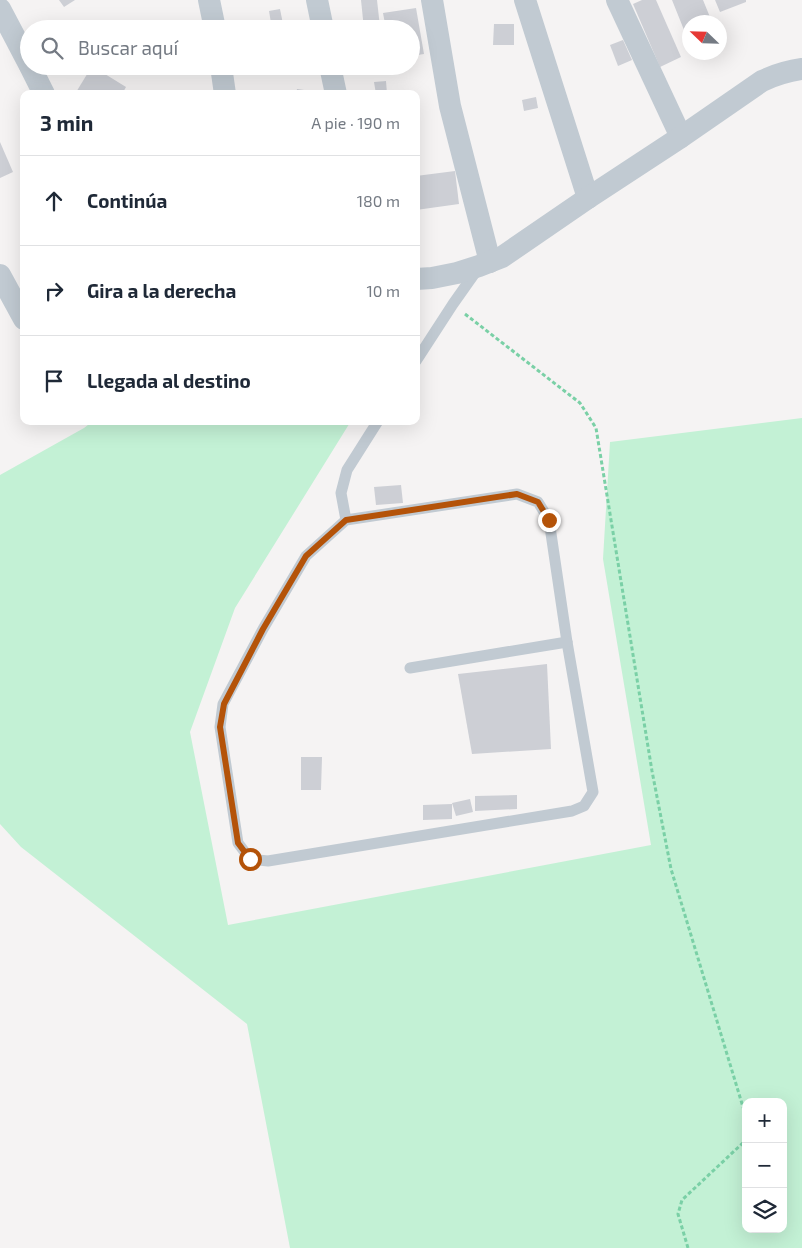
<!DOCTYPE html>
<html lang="es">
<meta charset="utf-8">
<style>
:root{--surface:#fff;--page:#f6f6f7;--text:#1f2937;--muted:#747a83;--line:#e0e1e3}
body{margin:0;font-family:"Exo 2",sans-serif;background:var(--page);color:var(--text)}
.controls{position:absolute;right:15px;bottom:15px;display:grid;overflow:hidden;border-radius:10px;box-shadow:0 5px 20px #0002}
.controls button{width:45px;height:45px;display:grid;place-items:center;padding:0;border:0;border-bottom:1px solid var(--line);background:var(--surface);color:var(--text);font:25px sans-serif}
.compass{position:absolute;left:682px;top:15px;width:45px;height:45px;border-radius:50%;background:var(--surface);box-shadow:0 5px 20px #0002;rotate:293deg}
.stop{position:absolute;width:15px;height:15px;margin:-11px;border:4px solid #b45309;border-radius:50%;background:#fff}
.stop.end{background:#b45309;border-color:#fff;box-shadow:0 1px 5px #0008}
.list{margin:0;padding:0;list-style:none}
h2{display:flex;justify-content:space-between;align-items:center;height:65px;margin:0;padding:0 20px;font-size:21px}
h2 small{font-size:16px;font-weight:400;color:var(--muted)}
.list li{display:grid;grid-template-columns:32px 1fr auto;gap:15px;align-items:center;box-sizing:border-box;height:90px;padding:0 20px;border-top:1px solid var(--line)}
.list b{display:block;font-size:19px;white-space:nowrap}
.list em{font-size:16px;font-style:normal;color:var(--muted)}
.icon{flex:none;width:28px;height:28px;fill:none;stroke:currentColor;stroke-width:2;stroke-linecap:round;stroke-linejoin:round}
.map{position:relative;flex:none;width:802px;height:1248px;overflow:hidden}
.search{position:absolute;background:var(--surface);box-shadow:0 5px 20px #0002;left:20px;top:20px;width:400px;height:55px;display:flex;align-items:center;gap:12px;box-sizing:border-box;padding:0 18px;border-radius:28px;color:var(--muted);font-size:19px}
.panel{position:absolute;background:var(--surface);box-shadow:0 5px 20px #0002;left:20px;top:90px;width:400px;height:335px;border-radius:10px}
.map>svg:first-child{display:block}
.green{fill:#c3f1d5;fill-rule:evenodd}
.building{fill:#cdcfd5}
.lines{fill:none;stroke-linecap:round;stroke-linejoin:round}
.path{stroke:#7ad0a6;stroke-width:3;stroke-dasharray:4 2.5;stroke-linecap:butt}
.service{stroke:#c1cad2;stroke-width:11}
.minor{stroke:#c1cad2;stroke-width:22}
.route{stroke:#b45309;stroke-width:6}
</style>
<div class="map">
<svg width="802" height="1248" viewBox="0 0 802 1248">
<rect width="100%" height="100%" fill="#f5f3f3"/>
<path class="green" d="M 802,418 L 802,1248 L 290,1248 L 247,1024 L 21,847 L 0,824 L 0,475 L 84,428 L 93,421 L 351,421 L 235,608 L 190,732 L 228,925 L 651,845 L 603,559 L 610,442 ZM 746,1102 L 783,1102 L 783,1229 L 746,1229 Z"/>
<g class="building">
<polygon points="59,0 75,0 64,7"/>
<polygon points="361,0 377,0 380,27 364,29"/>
<polygon points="642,0 656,0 681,57 660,67 633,4"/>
<polygon points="672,0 703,0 712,22 690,22 690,45"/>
<polygon points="715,0 746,0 746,2 720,12"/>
<polygon points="416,8 424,54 411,56 411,29 386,29 383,13"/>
<polygon points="280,9 284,29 272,29 269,11"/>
<polygon points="494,24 514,24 514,45 493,45"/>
<polygon points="623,40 632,60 618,66 610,45"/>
<polygon points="92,66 126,87 122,94 75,94"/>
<polygon points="386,81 387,94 376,94 374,82"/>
<polygon points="297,89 318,92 318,94 296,94"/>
<polygon points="536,97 538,108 524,111 522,100"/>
<polygon points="0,142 13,172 0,178"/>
<polygon points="455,171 459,204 416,210 416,176"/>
<polygon points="401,485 403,503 376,505 374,487"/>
<polygon points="547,664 551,749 472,754 458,674"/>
<polygon points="301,757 322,757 321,790 301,790"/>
<polygon points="517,795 517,809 475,811 475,796"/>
<polygon points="470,799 473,812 456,816 452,803"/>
<polygon points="452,804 452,819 423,820 423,805"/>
</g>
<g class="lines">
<g class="path">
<polyline points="465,314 580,403 596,428 652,771 671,869 746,1117"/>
<polyline points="688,1248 678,1214 682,1200 746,1140"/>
</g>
<g class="service">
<polyline points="416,361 453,304 477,270"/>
<polygon points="517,494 538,502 549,520 567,642 593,792 584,806 572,811 268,861 250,859 238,843 220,727 223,704 263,629 306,556 346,520"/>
<polyline points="346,520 341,493 347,470 378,421"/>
<polyline points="410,668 567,642"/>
</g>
<g class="minor">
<polyline points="209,0 215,29"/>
<polyline points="317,0 323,29"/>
<polyline points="432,0 450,106 490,262"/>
<polyline points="525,0 588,198"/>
<polyline points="617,0 681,137"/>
<polyline points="0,9 29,64"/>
<polyline points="30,66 44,94"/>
<polyline points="221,66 225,94"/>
<polyline points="330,66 336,94"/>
<polyline points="0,275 24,319"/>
<path d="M 416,279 L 432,278 L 457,273 L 479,266 L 502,257 L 588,198 L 681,137 L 762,81 C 775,75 788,71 802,69"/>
</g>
</g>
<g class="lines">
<polyline class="route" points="250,859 238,843 220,727 224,704 263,629 306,556 346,520 517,494 538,502 549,520"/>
</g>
</svg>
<div class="controls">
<button>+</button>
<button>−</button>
<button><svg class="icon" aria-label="layers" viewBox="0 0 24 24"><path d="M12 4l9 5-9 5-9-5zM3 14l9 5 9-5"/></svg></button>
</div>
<svg class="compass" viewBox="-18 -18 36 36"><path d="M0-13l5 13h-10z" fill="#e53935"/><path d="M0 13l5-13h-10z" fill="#747a83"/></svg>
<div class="stop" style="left:250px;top:859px"></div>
<div class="stop end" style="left:549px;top:520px"></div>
<div class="search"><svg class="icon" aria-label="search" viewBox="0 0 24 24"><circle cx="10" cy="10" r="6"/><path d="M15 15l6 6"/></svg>Buscar aquí</div>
<section class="panel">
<h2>3 min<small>A pie · 190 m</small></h2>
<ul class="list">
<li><svg class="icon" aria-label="ahead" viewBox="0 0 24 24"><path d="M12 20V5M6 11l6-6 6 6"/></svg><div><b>Continúa</b></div><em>180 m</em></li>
<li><svg class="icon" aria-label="right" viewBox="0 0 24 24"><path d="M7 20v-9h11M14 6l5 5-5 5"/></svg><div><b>Gira a la derecha</b></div><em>10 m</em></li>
<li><svg class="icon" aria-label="arrive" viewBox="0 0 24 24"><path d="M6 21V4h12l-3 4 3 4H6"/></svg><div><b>Llegada al destino</b></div></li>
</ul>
</section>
</div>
